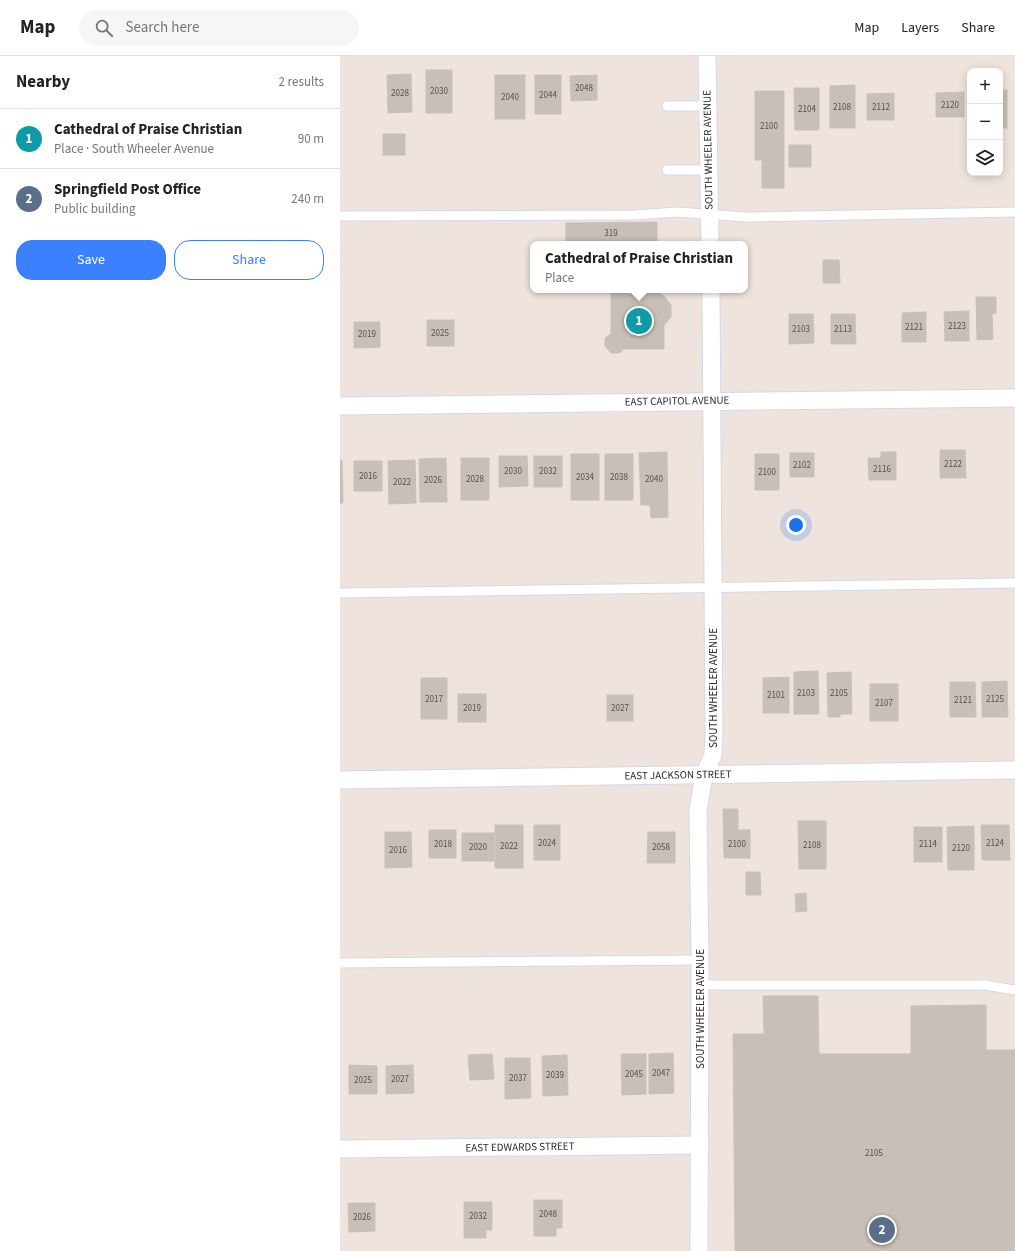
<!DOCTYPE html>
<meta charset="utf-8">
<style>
:root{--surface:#fff;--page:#f6f6f6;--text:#222;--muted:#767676;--line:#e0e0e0;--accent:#3a80ff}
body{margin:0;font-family:"Source Sans 3",sans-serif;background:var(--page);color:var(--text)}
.controls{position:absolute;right:12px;top:12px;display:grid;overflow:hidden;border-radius:8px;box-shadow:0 2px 10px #0003}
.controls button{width:36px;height:36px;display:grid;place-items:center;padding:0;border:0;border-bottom:1px solid var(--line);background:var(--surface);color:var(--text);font:20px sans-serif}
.you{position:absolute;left:456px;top:469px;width:14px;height:14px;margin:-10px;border:3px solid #fff;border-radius:50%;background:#1a73e8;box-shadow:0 0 0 6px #1a73e833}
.badge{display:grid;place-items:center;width:26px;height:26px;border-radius:50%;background:var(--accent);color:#fff;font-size:13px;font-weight:700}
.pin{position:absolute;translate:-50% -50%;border:2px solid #fff;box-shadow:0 1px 4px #0006}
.popup{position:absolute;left:190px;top:185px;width:218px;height:52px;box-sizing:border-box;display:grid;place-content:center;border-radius:8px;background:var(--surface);filter:drop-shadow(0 1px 3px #0005);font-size:13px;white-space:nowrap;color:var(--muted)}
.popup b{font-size:15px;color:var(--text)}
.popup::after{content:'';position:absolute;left:50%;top:100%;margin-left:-8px;border:8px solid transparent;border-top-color:var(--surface)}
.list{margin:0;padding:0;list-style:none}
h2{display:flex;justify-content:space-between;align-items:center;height:52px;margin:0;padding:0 16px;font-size:17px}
h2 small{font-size:13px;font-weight:400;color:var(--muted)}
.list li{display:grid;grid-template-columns:26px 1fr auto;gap:12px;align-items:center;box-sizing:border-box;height:60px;padding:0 16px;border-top:1px solid var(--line)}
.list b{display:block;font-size:15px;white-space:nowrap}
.list p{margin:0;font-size:13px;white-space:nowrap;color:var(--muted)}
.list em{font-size:13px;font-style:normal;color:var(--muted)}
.actions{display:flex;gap:8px;padding:12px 16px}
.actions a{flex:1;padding:9px 0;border:1px solid var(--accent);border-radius:16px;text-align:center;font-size:14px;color:var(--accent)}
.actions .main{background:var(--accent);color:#fff}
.icon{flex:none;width:22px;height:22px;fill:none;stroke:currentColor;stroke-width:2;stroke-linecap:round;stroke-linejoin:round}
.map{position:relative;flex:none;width:675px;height:1195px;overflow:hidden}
header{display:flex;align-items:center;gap:24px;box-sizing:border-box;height:56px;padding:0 20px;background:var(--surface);border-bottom:1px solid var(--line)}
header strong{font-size:19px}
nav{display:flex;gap:22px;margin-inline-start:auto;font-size:14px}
.search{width:280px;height:36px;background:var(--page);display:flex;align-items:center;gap:10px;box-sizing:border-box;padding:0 14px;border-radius:22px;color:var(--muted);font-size:15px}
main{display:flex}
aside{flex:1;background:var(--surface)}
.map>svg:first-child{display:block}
.building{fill:#c7c0b8;stroke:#cbc0b6}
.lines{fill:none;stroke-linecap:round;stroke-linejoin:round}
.service-casing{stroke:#d2d9e6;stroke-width:11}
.minor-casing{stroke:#d2d9e6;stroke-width:19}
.service{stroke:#fff;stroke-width:9}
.minor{stroke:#fff;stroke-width:17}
.labels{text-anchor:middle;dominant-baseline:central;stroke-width:3;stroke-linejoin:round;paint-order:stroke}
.number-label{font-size:9px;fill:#53514f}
.street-label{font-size:11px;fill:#2c2c2c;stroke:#fff}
</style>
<header>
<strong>Map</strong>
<div class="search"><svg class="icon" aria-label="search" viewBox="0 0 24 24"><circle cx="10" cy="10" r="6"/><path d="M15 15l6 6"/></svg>Search here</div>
<nav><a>Map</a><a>Layers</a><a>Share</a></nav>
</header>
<main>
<aside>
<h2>Nearby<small>2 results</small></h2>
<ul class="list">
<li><span class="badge" style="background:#0f9aa8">1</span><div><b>Cathedral of Praise Christian</b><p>Place · South Wheeler Avenue</p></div><em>90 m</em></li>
<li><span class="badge" style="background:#5c6f8a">2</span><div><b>Springfield Post Office</b><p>Public building</p></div><em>240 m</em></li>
</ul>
<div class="actions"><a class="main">Save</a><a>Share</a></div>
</aside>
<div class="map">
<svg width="675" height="1195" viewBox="0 0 675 1195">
<rect width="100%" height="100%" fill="#efe4dd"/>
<g class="building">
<rect x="86" y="14" width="26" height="43"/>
<polygon points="71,18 72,56 48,57 47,19"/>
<rect x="155" y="19" width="30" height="44"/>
<rect x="195" y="19" width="26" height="39"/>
<polygon points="257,19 257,44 231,45 230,20"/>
<polygon points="515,29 515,72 490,72 490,30"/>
<polygon points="454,32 479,32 479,74 455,74"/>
<rect x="660" y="34" width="7" height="38"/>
<polygon points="415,35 444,35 444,132 422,132 422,104 415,104"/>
<polygon points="624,36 624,61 596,61 596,37"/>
<polygon points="554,37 554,64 527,64 527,38"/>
<rect x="43" y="78" width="22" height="21"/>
<rect x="449" y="89" width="22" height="22"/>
<polygon points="317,166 317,188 226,188 226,167"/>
<polygon points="483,204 499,204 500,227 483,227"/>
<polygon points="314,235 324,240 331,249 331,261 324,269 324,293 283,293 280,297 271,297 265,290 265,282 271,278 271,236"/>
<polygon points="636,241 656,241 656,257 652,258 653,283 637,284"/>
<polygon points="629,255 629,285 605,285 604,256"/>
<polygon points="586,256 586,286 562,286 562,257"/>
<polygon points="449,258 473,258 474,287 449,288"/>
<polygon points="491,258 515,258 516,288 491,288"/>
<rect x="87" y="264" width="27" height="26"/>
<polygon points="14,266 40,266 40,291 14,292"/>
<polygon points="600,394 625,394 626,422 600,422"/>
<polygon points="327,396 328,461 311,462 310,449 301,449 299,397"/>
<polygon points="541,396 556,396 556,424 529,424 528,402 541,402"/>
<rect x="450" y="397" width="24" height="24"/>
<rect x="231" y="398" width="28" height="46"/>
<rect x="265" y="398" width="28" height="46"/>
<rect x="415" y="398" width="24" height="36"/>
<polygon points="159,400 187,400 188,430 159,431"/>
<rect x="194" y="400" width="28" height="31"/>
<polygon points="106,402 107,446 80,446 79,403"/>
<rect x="121" y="402" width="28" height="42"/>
<polygon points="0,404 2,404 3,447 0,447"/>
<polygon points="75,404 76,447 49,448 48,405"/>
<rect x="14" y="405" width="28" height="30"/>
<polygon points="478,615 479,658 454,658 454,616"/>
<polygon points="511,616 512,658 500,658 500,661 488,661 487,617"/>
<polygon points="449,621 449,657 423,657 423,622"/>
<rect x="81" y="622" width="26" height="41"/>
<polygon points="667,625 668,661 642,661 642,626"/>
<polygon points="610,626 635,626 636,661 610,661"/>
<rect x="530" y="628" width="28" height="37"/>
<rect x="118" y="638" width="28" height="28"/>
<rect x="267" y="639" width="26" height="26"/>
<polygon points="383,753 398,753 398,774 410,774 410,802 384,802"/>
<polygon points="458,765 486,765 486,813 459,813"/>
<rect x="155" y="769" width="28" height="43"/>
<rect x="194" y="769" width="26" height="35"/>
<polygon points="641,769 669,769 670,804 642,804"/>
<polygon points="634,770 634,814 608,814 607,771"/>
<rect x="574" y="771" width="28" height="35"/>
<rect x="89" y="774" width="27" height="28"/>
<polygon points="45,776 71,776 72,811 45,812"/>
<polygon points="308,776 335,776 335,807 307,807"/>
<rect x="122" y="777" width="32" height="28"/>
<polygon points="406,816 420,816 421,839 406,839"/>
<polygon points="466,837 467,855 456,856 455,838"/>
<polygon points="423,940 478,940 479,998 571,998 571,950 646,949 646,994 675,994 675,1195 395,1195 393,978 424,978"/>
<polygon points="333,997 334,1037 309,1038 309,998"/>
<polygon points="152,998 154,1023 130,1024 128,999"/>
<polygon points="281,998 306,998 306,1038 282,1039"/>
<polygon points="227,999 228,1039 203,1040 202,1000"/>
<polygon points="165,1002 190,1002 191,1042 165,1043"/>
<polygon points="9,1009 37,1010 37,1038 9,1038"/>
<polygon points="73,1009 74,1037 46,1038 46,1010"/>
<polygon points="194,1144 222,1144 222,1172 216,1172 216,1180 194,1180"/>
<polygon points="124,1146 152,1146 152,1174 146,1174 146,1182 124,1182"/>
<polygon points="8,1147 35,1147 35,1175 9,1176"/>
</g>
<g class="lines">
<g class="service-casing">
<g id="service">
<polyline points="327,50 367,50"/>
<polyline points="327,114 369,114"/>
<polyline points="0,160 294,159 338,156 405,161 675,156"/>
<polyline points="0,537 675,527"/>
<polyline points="0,907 360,904"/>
<polyline points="360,929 645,929 675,934"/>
</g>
</g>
<g class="minor-casing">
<g id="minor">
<polyline points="367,0 370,188"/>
<polyline points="0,350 675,342"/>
<polyline points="0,724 675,714"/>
<polyline points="0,1093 360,1089"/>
<polyline points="359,1195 360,904 358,755 364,719 373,699 374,676 371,234"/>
</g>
</g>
<use href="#service" class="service"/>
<use href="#minor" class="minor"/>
</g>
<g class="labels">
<g class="number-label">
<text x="244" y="32">2048</text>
<text x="99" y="35">2030</text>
<text x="60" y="37">2028</text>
<text x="208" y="39">2044</text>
<text x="170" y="41">2040</text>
<text x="610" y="49">2120</text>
<text x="502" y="51">2108</text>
<text x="541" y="51">2112</text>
<text x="467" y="53">2104</text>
<text x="429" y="70">2100</text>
<text x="271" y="177">319</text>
<text x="617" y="270">2123</text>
<text x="574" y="271">2121</text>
<text x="461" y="273">2103</text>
<text x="503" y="273">2113</text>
<text x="100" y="277">2025</text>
<text x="27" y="278">2019</text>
<text x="613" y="408">2122</text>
<text x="462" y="409">2102</text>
<text x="542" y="413">2116</text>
<text x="173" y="415">2030</text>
<text x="208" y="415">2032</text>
<text x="427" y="416">2100</text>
<text x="28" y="420">2016</text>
<text x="245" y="421">2034</text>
<text x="279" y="421">2038</text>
<text x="135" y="423">2028</text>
<text x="314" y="423">2040</text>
<text x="93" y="424">2026</text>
<text x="62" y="426">2022</text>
<text x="466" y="637">2103</text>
<text x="499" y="637">2105</text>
<text x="436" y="639">2101</text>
<text x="94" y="643">2017</text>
<text x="655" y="643">2125</text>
<text x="623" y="644">2121</text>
<text x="544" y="647">2107</text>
<text x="132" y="652">2019</text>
<text x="280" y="652">2027</text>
<text x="207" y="787">2024</text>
<text x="655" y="787">2124</text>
<text x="103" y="788">2018</text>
<text x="397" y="788">2100</text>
<text x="588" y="788">2114</text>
<text x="472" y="789">2108</text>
<text x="169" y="790">2022</text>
<text x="138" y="791">2020</text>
<text x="321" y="791">2058</text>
<text x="621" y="792">2120</text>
<text x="58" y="794">2016</text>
<text x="321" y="1017">2047</text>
<text x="294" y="1018">2045</text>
<text x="215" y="1019">2039</text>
<text x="178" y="1022">2037</text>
<text x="60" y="1023">2027</text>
<text x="23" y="1024">2025</text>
<text x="534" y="1097">2105</text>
<text x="208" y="1158">2048</text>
<text x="138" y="1160">2032</text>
<text x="22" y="1161">2026</text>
</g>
<g class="street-label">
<text transform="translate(368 94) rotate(-91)">SOUTH WHEELER AVENUE</text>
<text transform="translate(337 345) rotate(-1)">EAST CAPITOL AVENUE</text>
<text transform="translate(373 632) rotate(-90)">SOUTH WHEELER AVENUE</text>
<text transform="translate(338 719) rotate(-1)">EAST JACKSON STREET</text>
<text transform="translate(360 953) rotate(-90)">SOUTH WHEELER AVENUE</text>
<text transform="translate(180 1091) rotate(-1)">EAST EDWARDS STREET</text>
</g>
</g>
</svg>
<div class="controls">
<button>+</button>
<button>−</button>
<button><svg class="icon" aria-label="layers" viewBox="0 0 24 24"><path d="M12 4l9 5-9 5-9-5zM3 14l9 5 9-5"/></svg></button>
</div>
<div class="you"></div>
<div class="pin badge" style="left:299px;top:265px;background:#0f9aa8">1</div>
<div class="popup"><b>Cathedral of Praise Christian</b>Place</div>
<div class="pin badge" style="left:542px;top:1174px;background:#5c6f8a">2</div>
</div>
</main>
